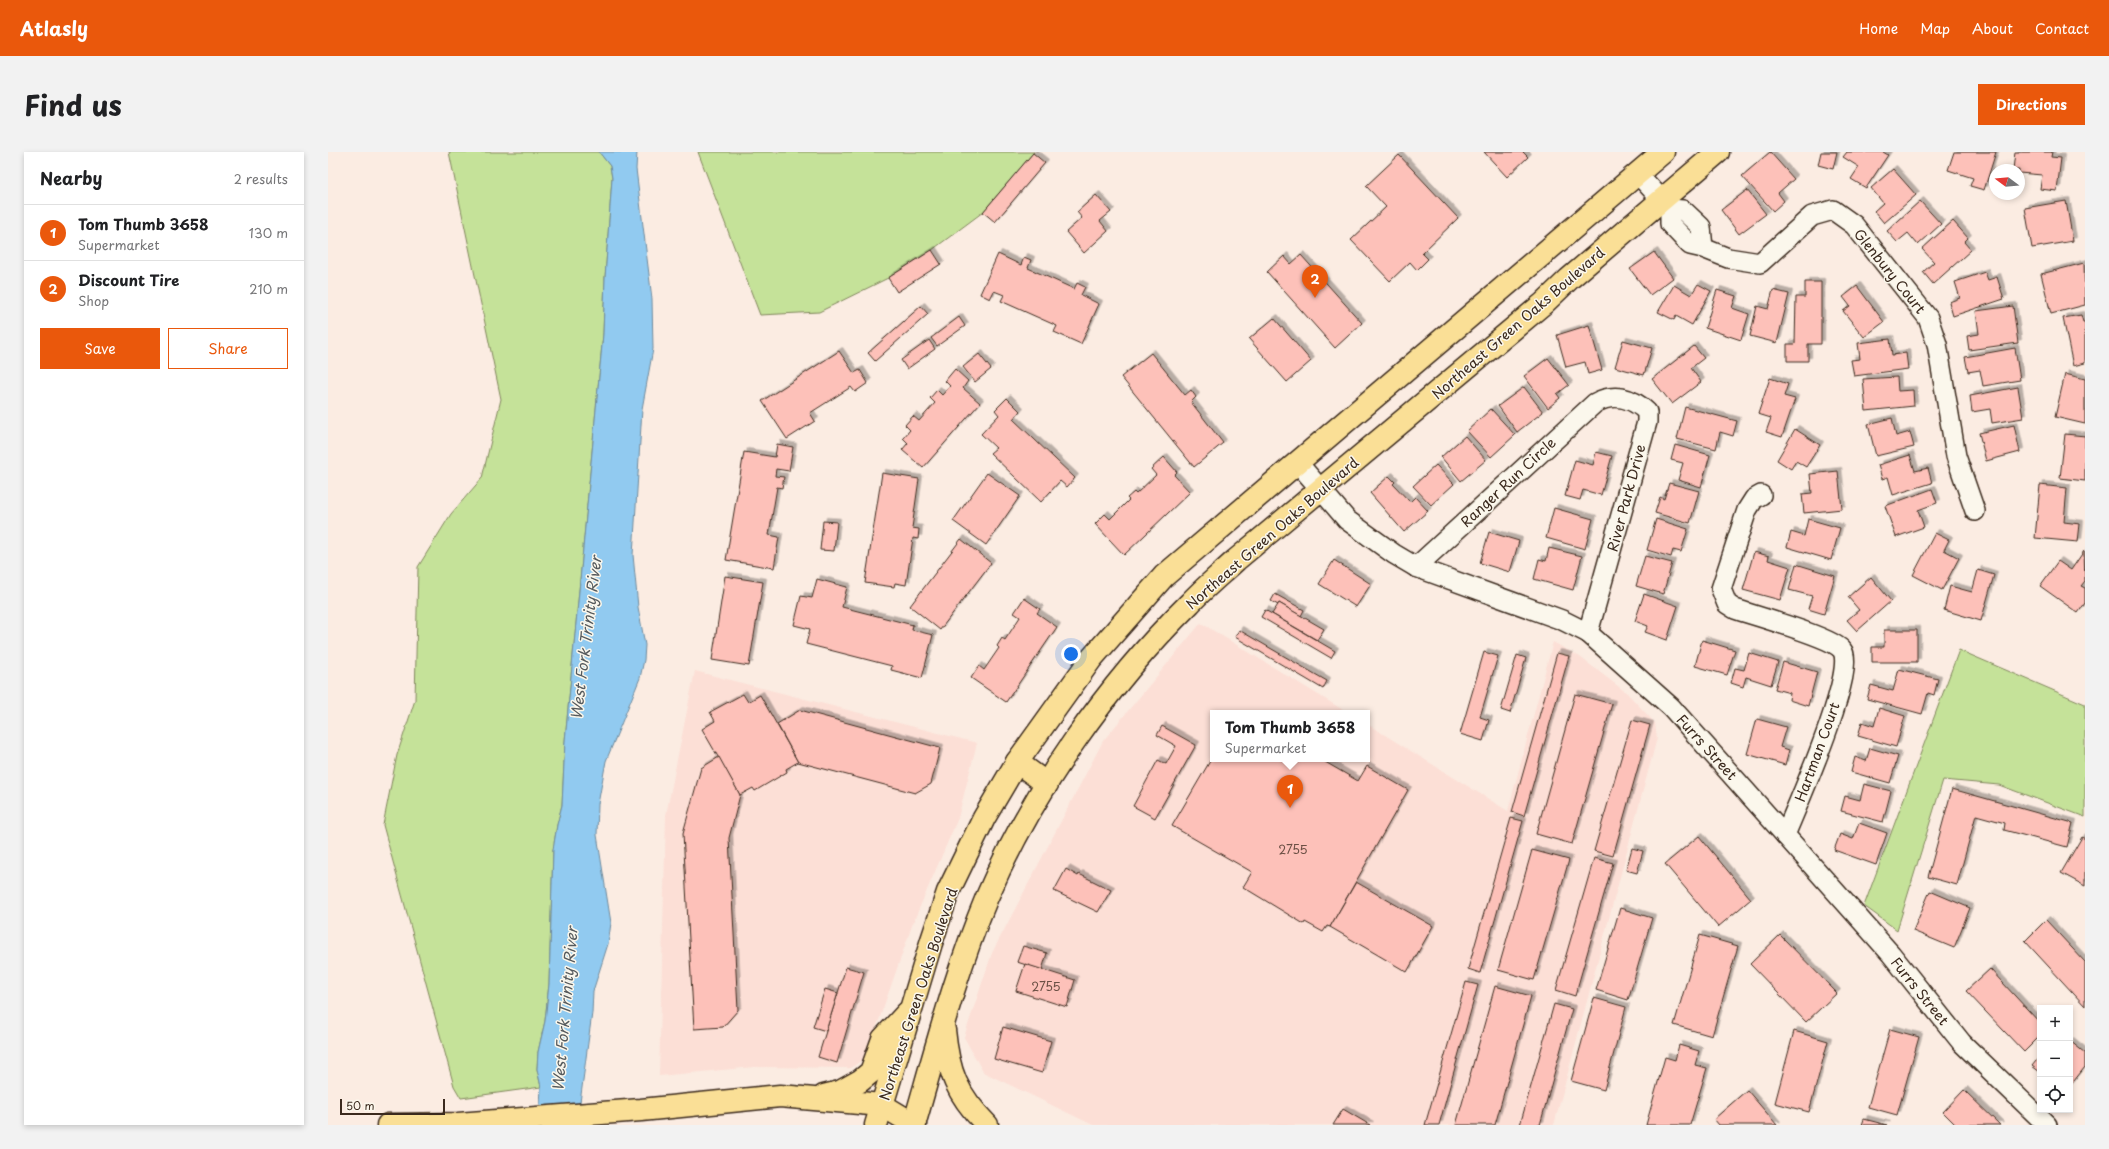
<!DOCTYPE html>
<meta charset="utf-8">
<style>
:root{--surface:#fff;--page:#f2f2f2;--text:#202124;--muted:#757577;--line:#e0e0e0;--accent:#ea580c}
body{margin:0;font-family:"Playpen Sans",sans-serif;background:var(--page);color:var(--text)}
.controls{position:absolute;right:12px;bottom:12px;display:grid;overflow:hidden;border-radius:0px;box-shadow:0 2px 6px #0003}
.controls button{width:36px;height:36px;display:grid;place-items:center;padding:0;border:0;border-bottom:1px solid var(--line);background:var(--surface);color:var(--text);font:20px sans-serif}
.compass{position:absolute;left:1661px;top:12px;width:36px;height:36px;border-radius:50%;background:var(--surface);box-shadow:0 2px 6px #0003;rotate:286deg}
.scale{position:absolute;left:12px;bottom:10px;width:105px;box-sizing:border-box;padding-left:4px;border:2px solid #3b2a1e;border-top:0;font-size:11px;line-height:14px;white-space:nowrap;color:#3b2a1e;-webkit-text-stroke:3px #fbf7ec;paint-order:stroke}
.you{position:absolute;left:743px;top:502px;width:14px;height:14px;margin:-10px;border:3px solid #fff;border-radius:50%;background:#1a73e8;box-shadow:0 0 0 6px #1a73e833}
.badge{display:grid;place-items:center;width:26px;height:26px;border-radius:50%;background:var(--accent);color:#fff;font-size:13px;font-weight:700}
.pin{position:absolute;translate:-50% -33px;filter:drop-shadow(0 1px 2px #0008)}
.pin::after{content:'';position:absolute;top:21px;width:14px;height:12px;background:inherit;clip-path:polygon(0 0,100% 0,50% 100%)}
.popup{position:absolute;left:882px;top:558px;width:160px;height:52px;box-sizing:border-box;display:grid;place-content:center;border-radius:0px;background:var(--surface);filter:drop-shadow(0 1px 3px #0005);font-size:13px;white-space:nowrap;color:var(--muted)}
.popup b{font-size:15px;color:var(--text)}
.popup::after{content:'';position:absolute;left:50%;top:100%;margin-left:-8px;border:8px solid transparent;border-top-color:var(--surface)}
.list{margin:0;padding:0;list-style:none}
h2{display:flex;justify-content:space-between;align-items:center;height:52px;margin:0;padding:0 16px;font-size:17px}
h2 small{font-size:13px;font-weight:400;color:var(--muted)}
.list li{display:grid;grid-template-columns:26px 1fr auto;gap:12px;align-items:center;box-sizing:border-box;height:56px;padding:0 16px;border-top:1px solid var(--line)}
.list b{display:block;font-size:15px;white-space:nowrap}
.list p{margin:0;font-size:13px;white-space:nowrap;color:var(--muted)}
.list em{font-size:13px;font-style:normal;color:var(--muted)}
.actions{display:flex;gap:8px;padding:12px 16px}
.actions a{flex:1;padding:9px 0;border:1px solid var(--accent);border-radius:0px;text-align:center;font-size:14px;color:var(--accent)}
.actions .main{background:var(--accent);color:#fff}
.icon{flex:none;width:22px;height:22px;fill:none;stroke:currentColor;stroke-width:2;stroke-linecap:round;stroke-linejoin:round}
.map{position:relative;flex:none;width:1757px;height:973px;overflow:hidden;border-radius:0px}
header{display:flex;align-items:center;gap:24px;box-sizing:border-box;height:56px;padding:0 20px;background:var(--accent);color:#fff}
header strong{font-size:19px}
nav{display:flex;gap:22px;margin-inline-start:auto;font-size:14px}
.intro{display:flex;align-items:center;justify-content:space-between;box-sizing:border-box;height:96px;padding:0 24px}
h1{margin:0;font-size:28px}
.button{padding:10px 18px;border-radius:0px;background:var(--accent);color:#fff;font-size:14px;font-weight:700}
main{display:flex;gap:24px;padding:0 24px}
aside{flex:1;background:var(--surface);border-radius:0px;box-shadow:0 2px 6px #0003}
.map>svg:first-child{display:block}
.built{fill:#fcdfd6}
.green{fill:#c5e299;stroke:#80865c}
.water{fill:#91caf0;stroke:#6f8a9c}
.building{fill:#fdc1b9;stroke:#3b2a1e;filter:url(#shadow)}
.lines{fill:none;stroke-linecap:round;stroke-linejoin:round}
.minor-casing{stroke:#3b2a1e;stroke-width:22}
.major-casing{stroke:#3b2a1e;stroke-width:25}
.minor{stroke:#fbf7ec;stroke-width:19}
.major{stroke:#fadf96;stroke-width:22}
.labels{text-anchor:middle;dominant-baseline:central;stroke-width:3;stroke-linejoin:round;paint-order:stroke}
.number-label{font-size:12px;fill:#6c5045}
.street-label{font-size:14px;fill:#3b2a1e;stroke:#fbf7ec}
.water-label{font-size:15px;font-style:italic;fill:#555a5d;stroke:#fbf7ec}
</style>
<header>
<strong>Atlasly</strong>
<nav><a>Home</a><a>Map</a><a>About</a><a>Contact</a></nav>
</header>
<div class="intro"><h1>Find us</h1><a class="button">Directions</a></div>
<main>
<aside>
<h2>Nearby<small>2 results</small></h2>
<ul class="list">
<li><span class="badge">1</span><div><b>Tom Thumb 3658</b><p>Supermarket</p></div><em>130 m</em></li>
<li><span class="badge">2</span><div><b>Discount Tire</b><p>Shop</p></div><em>210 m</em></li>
</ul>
<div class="actions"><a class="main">Save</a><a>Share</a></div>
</aside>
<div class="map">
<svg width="1757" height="973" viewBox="0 0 1757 973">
<defs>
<filter id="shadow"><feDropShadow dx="3.5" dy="-3.5" stdDeviation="0" flood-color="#0004"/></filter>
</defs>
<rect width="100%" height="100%" fill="#fbece2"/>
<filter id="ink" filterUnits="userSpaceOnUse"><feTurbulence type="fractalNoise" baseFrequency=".025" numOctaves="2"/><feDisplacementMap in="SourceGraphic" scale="8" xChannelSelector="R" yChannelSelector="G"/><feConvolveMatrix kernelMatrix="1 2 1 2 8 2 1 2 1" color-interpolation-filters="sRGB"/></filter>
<g filter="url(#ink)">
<g class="built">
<polygon points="873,471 1020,561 885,561 885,607 1039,607 1039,572 1180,659 1225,490 1252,505 1299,541 1327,571 1329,586 1226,973 765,973 655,920 636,885 664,801 775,589"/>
<polygon points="367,519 649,591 630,666 585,771 538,905 523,916 426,915 331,924 338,663"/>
</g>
<g class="green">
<polygon points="121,0 271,0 282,14 284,26 277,126 275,182 237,589 234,653 229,673 225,698 221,832 217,869 210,900 209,917 213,935 133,946 126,934 55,673 69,603 87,548 90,415 123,362 154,326 173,247"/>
<polygon points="370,0 706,0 655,60 604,98 560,126 491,160 432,163"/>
<polygon points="1631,498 1757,552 1757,665 1671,633 1615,628 1569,778 1536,754"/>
</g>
<polygon class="water" points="271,0 309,0 308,17 324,147 325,197 314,257 305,403 310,455 317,493 316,508 312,526 278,609 270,652 269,683 283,771 280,792 265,839 264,861 249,973 211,973 213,935 209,917 210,900 217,869 221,832 225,698 229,673 234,653 237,589 275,182 277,126 284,26 282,14"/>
<g class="building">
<polygon points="1156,0 1195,0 1200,5 1179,25"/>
<polygon points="1442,0 1466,27 1450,41 1456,49 1445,59 1414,24"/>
<polygon points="1493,0 1509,0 1505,17 1490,13"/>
<polygon points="1519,0 1555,0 1560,3 1538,36 1523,27 1531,15 1515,5"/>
<polygon points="1626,0 1668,0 1656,38 1642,34 1645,26 1620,18"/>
<polygon points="1687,0 1724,0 1723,5 1733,6 1729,39 1712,37 1714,23 1691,21 1691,18 1685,18"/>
<polygon points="705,1 717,11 667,70 655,60"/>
<polygon points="1071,3 1130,66 1094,101 1100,107 1089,118 1082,110 1062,129 1023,88 1058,55 1038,34"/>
<polygon points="1565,17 1588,43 1556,71 1546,59 1555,51 1543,36"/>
<polygon points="1419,38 1438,62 1411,82 1393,58"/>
<polygon points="768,43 783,60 772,69 780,79 756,101 738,80 754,66 749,60"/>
<polygon points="1592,49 1613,72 1590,93 1580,81 1569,90 1559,79"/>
<polygon points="1738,49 1745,89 1704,96 1697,56"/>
<polygon points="1625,69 1640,86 1636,90 1643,98 1605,132 1595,120 1606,110 1594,97"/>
<polygon points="604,98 613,112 569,140 560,126"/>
<polygon points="1326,100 1345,126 1322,143 1302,117"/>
<polygon points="670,102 693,113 696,105 703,108 700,116 746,137 749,131 757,135 753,143 771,152 753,192 726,180 729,174 673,149 676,143 666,139 662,147 652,142"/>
<polygon points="973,103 1034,171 1007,196 939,120 956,104 963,112"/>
<polygon points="1756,111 1757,153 1723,162 1713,122"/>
<polygon points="1657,120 1660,128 1669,125 1676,147 1625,164 1621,150 1632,146 1627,130"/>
<polygon points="1477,130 1493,130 1493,192 1480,192 1480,209 1459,209 1459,192 1467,192 1468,145 1477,145"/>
<polygon points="1370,132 1383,139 1364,173 1348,164 1346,168 1330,160 1346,133 1363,143"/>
<polygon points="1529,134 1556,170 1536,185 1515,159 1522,154 1515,145"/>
<polygon points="1389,138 1408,144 1404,156 1421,162 1413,188 1377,176"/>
<polygon points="1445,138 1461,142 1449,191 1422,184 1429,154 1440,157"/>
<polygon points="593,154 600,162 547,209 540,201"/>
<polygon points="1685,154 1690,191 1641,198 1639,184 1651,182 1648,159"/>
<polygon points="1753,163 1755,170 1757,170 1757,211 1745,214 1735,166"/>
<polygon points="631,165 637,174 609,194 603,186"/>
<polygon points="946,166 983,209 959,230 921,187"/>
<polygon points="1261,173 1274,218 1260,222 1257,210 1238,215 1229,183"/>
<polygon points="1562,187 1564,203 1578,201 1580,217 1526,224 1523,208 1532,207 1530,191"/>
<polygon points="601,188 607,197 579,217 573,208"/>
<polygon points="1295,188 1324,196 1316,223 1287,215"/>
<polygon points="1366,194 1376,206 1363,216 1373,230 1344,252 1324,227"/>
<polygon points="1687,196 1692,228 1655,234 1652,218 1640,220 1637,205"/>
<polygon points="511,199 526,221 532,218 540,231 527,240 523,235 482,261 487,269 459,287 434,249"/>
<polygon points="823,201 857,243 863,238 868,245 863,250 895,291 866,315 793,225"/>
<polygon points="651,202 663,217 647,230 635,215"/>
<polygon points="1220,206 1241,233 1229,242 1232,246 1220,256 1196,224"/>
<polygon points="627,217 640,229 635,236 652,251 595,316 574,298 580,291 575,286 582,278 577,273 585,264 591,269 607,251 602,246 609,238 614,243 622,234 617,229"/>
<polygon points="1737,222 1757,227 1757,272 1727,265"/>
<polygon points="1569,225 1570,239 1585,238 1586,254 1538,259 1535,227"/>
<polygon points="1442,226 1460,232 1456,244 1467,247 1454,285 1438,280 1443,266 1430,262"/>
<polygon points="1196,235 1215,260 1189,280 1170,254"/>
<polygon points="1690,235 1695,266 1664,271 1662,257 1644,260 1642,244"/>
<polygon points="679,246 692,259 685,267 747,326 739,335 732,329 713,350 662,301 668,296 653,282 671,263 667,258"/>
<polygon points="1357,255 1409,269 1405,284 1392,280 1388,297 1349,287"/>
<polygon points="1163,257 1187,283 1163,305 1139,279"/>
<polygon points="1564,266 1568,284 1582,280 1586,295 1548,304 1540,272"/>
<polygon points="1686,273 1692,300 1658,309 1651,281"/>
<polygon points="1467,277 1492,293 1478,315 1468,309 1463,317 1449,308"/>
<polygon points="1737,282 1757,284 1757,329 1732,326"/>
<polygon points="1137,284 1158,308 1133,329 1113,305"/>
<polygon points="449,292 465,295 461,319 448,317 447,324 456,325 454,336 449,335 441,383 451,385 446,416 398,408 416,300 447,305"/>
<polygon points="1347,293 1382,303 1373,335 1350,328 1355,311 1343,308"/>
<polygon points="1268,300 1284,304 1273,343 1255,338 1252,348 1237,344 1247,308 1265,313"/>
<polygon points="1582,303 1587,319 1600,316 1604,331 1565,343 1560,325 1554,327 1550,313"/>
<polygon points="836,305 849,320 846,323 862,340 796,403 767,372 777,362 782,367 801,348 799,346 806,340 808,342 828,323 823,317"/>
<polygon points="1108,313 1126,332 1103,353 1085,334"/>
<polygon points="1510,319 1514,357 1476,361 1474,342 1484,341 1482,322"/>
<polygon points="554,321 591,327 584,376 591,377 590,387 585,386 578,433 567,431 566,435 537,431"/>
<polygon points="659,321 692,344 658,393 625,369"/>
<polygon points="1061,324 1067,330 1065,332 1082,350 1087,345 1100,359 1076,380 1042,341"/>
<polygon points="1341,331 1371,339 1362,371 1327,361 1332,345 1336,347"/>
<polygon points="1712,333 1739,336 1736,370 1752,372 1750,390 1707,386"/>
<polygon points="1604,337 1609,351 1590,358 1596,375 1568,385 1557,354"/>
<polygon points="1226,356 1265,367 1257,397 1218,386"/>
<polygon points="1328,367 1360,377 1353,400 1345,398 1343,405 1319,398"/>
<polygon points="1480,367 1512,376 1503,408 1459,395 1463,380 1476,384"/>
<polygon points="495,369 509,370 506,399 492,398"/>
<polygon points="1161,380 1191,389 1182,420 1152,411"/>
<polygon points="1607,381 1621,388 1616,398 1631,406 1614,438 1585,423"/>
<polygon points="633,387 663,411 612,478 582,454"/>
<polygon points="1221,396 1254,404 1245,438 1206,427 1211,407 1218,409"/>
<polygon points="1756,399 1757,429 1753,434 1757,436 1757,451 1750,461 1712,434 1730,409 1743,418"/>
<polygon points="1426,400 1441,404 1440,408 1462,415 1452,448 1415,438"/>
<polygon points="1317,404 1344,411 1335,442 1308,434"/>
<polygon points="1006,408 1043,432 1028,455 991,432"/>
<polygon points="1468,412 1507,424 1496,462 1480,457 1484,444 1461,438"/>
<polygon points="1650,418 1666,423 1653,469 1616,458 1622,434 1644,440"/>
<polygon points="397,424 435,430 421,514 384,508"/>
<polygon points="1543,425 1563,449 1529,479 1519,468 1531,458 1520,445"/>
<polygon points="489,427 519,435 514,455 585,473 584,478 605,483 594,526 563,518 564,514 478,492 482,477 466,473 473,444 484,446"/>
<polygon points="947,442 976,458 973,464 951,451 950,453 943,449"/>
<polygon points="1316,442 1350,454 1339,488 1317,480 1320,474 1307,469"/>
<polygon points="696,446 712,457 709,461 729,475 678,550 643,526 651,514 656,518 671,496 669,494 674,486 677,488 692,465 686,461"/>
<polygon points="951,451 996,477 989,488 944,462"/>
<polygon points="937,458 1007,499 1003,506 933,465"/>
<polygon points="911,478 999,529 995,537 907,485"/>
<polygon points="1556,478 1589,478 1589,510 1544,510 1544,495 1556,495"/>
<polygon points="1374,488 1407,498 1399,523 1367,514"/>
<polygon points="1156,500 1170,504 1152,565 1161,568 1155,589 1132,582"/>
<polygon points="1229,501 1241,504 1196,664 1184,660"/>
<polygon points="1421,501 1450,510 1443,533 1418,525 1415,535 1403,531 1407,516 1416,518"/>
<polygon points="1189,503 1198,506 1182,561 1173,558"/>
<polygon points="1455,510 1489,520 1480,554 1461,548 1462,541 1447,537"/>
<polygon points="1571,517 1610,527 1606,543 1600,541 1594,562 1539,547 1543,533 1565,539"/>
<polygon points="415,542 420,550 432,543 470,610 458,617 459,620 427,639 425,636 412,643 374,577 387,569 382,560"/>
<polygon points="1247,542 1284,552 1244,692 1208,682"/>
<polygon points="1551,556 1577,564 1568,595 1530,584 1534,570 1546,574"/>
<polygon points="472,558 612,596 603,632 587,641 470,610 449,572"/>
<polygon points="1429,567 1458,575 1452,595 1461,598 1457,613 1419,602"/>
<polygon points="1304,568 1322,573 1285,704 1266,699"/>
<polygon points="834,574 868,593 827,666 805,654 830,608 838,612 848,594 829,583"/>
<polygon points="1542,596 1570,604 1562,631 1523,620 1527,605 1538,609"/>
<polygon points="885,604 885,607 992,607 1030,629 1039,614 1080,638 1002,775 999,774 995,780 977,770 976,772 915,735 924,720 844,674"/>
<polygon points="391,605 412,643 401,686 410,858 395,875 366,877 355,681 373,616"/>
<polygon points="1536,632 1563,639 1555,670 1513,659 1517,644 1532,648"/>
<polygon points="1624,637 1745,671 1739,695 1676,678 1677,671 1648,663 1629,733 1600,725"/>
<polygon points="1183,666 1195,669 1152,821 1140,817"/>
<polygon points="1531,671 1559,681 1548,713 1506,698 1512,682 1525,687"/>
<polygon points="1371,684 1423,747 1390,775 1337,712"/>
<polygon points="1754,685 1757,687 1757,734 1733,721"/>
<polygon points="1304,696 1315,699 1309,721 1298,718"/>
<polygon points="1204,698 1241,708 1206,828 1170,818"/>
<polygon points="1266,706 1285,711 1247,844 1228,838"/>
<polygon points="738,717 750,724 751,722 783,738 770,760 726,739"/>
<polygon points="1028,730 1105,774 1079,820 1002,775"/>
<polygon points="1602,739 1642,756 1626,796 1585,779"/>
<polygon points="1292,756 1324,766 1300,848 1268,838"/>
<polygon points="1718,768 1757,810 1757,854 1697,789"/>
<polygon points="1372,783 1410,794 1384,884 1346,873"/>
<polygon points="1452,783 1509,841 1478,870 1422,812"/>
<polygon points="695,794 719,801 714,818 689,810"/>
<polygon points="697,812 747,828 739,855 688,839"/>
<polygon points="518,815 536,820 509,911 490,905"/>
<polygon points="1662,817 1712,871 1712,884 1696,900 1638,839"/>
<polygon points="1138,830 1150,833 1111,973 1097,973"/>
<polygon points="1167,834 1203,844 1167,973 1128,973"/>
<polygon points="497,837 510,841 498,879 485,875"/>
<polygon points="1266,846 1298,855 1276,938 1243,929"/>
<polygon points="1226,852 1244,857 1212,973 1192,973"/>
<polygon points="675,875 723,889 714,921 666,907"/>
<polygon points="1562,877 1591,885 1569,963 1540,955"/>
<polygon points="1466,879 1500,889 1481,960 1447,951"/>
<polygon points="1742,889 1757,901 1757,915 1742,934"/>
<polygon points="1351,893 1371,899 1367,913 1379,916 1362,973 1318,973 1337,905 1347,908"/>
<polygon points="1712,904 1712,920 1704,914"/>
<polygon points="1419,938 1449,973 1391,973 1386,967"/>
<polygon points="1636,938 1672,973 1628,973 1615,960"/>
<polygon points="1015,957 1042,973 1005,973"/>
<polygon points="1536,967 1559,973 1534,973"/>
</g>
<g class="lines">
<g class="minor-casing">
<g id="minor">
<polyline points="1310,22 1342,57 1342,72 1362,93 1375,96 1400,106 1432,111 1484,64 1505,58 1526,73 1600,166 1609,192 1628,304 1647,359"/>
<polyline points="1342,57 1355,58 1373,75 1375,96"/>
<polyline points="969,310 1019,368 1066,402 1088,415 1234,468 1260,481 1343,555 1563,802 1634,891 1719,973"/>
<path d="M 1433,343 L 1426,347 L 1419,358 L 1393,437 L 1399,452 L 1407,457 C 1427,464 1504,485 1514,498 C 1530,518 1468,656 1457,683"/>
<path d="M 1088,415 L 1267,251 C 1285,241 1304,245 1319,260 L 1319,270 L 1260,481"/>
</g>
</g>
<g class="major-casing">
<g id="major">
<polyline points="689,610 719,632"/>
<path d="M 616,878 C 620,920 629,943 659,973"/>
<polyline points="496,944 512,940 532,929 543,920 555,887 579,861"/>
<polyline points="60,973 130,972 313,958 452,944 554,953 587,973"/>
<polyline points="548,973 603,791 620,740 656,666 689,610 763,507 836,424 1335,0"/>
<path d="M 586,973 C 608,897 628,819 659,745 C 705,638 779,533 862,451 C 876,436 893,422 908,408 L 1216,151 L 1241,127 L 1390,0"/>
</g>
</g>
<use href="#minor" class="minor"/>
<use href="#major" class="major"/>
</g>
</g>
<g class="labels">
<g class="number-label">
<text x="965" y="697">2755</text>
<text x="718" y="834">2755</text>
</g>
<g class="street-label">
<text transform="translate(1562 119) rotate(51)">Glenbury Court</text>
<text transform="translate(1190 171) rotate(-41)">Northeast Green Oaks Boulevard</text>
<text transform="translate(1180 330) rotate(-43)">Ranger Run Circle</text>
<text transform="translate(1298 346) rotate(-75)">River Park Drive</text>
<text transform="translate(944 381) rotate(-41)">Northeast Green Oaks Boulevard</text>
<text transform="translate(1379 595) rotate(48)">Furrs Street</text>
<text transform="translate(1489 600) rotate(-70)">Hartman Court</text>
<text transform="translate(1592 839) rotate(51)">Furrs Street</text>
<text transform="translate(590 842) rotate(-72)">Northeast Green Oaks Boulevard</text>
</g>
<g class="water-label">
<text transform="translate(257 486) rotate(-83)">West Fork Trinity River</text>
<text transform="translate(236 857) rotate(-85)">West Fork Trinity River</text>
</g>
</g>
</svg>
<div class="controls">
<button>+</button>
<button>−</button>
<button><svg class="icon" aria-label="locate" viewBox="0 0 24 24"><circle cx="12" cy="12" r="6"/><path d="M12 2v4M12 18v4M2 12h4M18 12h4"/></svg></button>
</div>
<svg class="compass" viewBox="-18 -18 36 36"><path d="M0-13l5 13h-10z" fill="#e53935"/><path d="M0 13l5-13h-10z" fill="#757577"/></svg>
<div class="scale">50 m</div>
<div class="you"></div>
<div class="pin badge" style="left:962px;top:656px">1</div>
<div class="popup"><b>Tom Thumb 3658</b>Supermarket</div>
<div class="pin badge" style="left:987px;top:146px">2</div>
</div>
</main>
